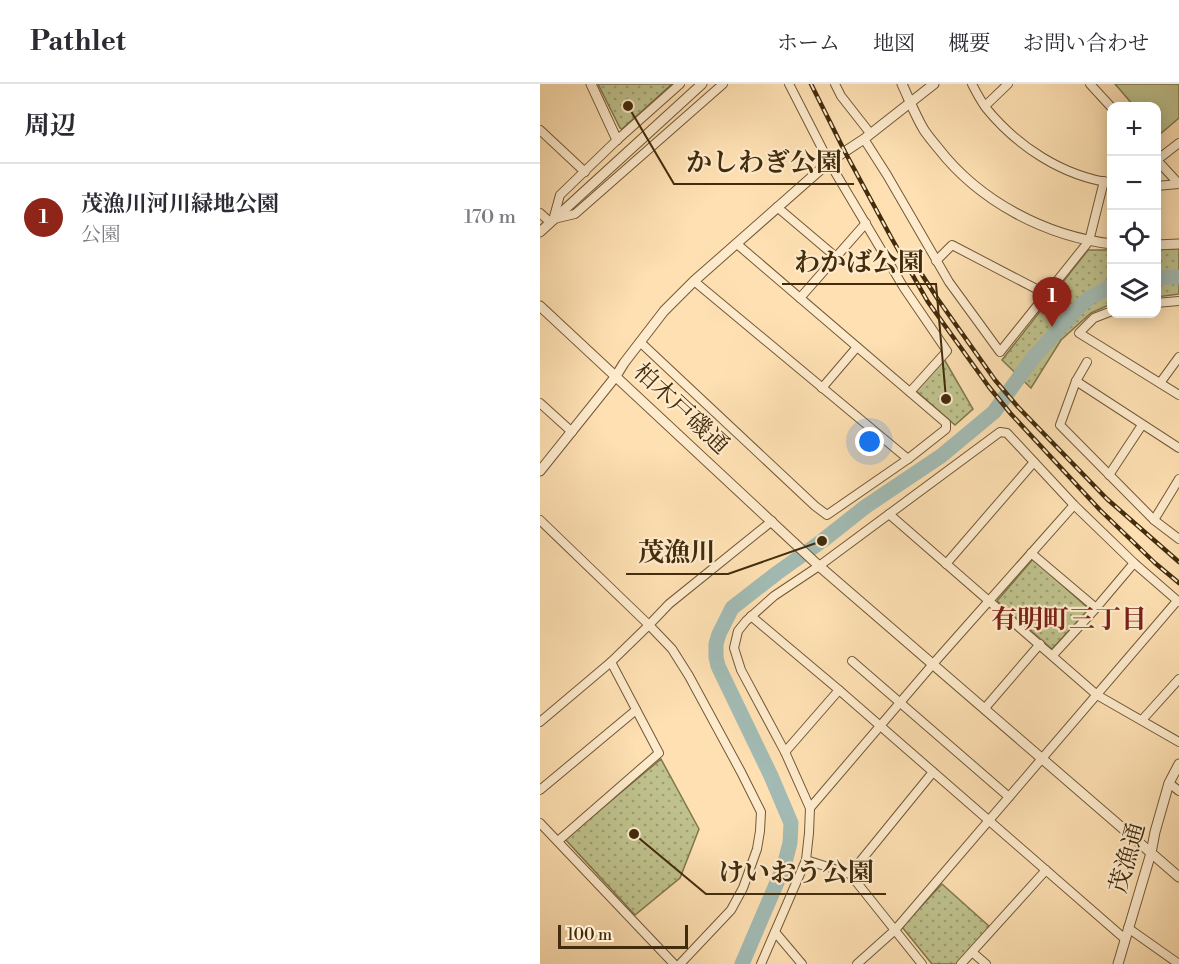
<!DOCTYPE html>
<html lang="ja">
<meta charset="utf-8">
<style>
:root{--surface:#fff;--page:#f2f2f3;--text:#2b2b33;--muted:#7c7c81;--line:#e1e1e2;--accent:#8f2418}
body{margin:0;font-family:"Libre Bodoni","Noto Serif JP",serif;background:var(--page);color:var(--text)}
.controls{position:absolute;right:18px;top:18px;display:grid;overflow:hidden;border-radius:12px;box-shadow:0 3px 15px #0003}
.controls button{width:54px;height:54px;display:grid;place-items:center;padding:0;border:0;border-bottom:2px solid var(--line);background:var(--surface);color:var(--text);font:30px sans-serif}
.scale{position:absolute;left:18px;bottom:15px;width:130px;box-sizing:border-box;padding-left:6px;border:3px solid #422c0c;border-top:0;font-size:16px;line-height:21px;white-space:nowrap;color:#422c0c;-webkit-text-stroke:4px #feebcd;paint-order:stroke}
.you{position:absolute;left:330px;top:358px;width:21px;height:21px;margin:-15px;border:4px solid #fff;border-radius:50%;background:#1a73e8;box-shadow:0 0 0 9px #1a73e833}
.badge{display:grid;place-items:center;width:39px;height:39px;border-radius:50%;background:var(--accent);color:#fff;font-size:20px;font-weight:700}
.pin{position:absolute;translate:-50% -50px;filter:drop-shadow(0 2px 3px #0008)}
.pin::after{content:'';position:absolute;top:32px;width:21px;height:18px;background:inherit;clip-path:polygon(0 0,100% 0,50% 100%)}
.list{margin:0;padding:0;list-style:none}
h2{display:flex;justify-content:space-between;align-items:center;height:78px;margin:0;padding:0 24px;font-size:26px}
h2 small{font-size:20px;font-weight:400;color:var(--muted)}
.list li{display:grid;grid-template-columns:39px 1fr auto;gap:18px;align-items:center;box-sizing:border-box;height:108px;padding:0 24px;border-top:2px solid var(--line)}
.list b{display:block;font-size:22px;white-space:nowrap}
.list p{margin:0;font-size:20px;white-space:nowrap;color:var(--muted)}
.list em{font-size:20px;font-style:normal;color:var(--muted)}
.icon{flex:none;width:33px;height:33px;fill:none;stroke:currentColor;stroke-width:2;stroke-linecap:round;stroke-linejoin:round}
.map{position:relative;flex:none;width:639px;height:880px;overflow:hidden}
header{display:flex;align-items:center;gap:36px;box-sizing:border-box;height:84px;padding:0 30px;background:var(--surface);border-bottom:2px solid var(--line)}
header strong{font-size:28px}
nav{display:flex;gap:33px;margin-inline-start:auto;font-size:21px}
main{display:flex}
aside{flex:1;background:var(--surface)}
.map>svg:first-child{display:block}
.green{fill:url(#green-dots);stroke:#80774c;stroke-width:1.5}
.pitch{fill:#bfc28d;stroke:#80774c;stroke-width:1.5}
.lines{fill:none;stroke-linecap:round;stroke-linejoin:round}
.river{stroke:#a2bbb4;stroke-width:15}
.minor-casing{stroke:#715936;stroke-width:10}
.tertiary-casing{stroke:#715936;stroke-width:11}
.minor{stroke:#feebcd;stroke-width:8}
.tertiary{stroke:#feebcd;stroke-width:9}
.rail-casing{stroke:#422c0c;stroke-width:4.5}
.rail{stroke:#feebcd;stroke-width:2;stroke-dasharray:7;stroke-linecap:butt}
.labels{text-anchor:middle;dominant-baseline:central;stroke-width:4.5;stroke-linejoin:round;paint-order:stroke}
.street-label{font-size:24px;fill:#422c0c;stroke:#feebcd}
.neighbourhood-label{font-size:26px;font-weight:bold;fill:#7a1f14;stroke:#feebcd}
.leader{fill:none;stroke:#422c0c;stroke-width:2}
.callout-dot{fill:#422c0c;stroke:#feebcd;stroke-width:2}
.callout-label{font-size:26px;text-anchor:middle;font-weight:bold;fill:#422c0c;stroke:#feebcd;stroke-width:4.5;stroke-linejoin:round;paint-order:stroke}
</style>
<header>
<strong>Pathlet</strong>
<nav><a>ホーム</a><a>地図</a><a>概要</a><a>お問い合わせ</a></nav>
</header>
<main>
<aside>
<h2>周辺<small></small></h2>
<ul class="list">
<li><span class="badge">1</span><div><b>茂漁川河川緑地公園</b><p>公園</p></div><em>170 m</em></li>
</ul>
</aside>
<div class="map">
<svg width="639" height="880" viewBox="0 0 639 880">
<defs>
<pattern id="green-dots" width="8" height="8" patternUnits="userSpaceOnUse" patternTransform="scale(1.5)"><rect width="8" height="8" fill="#bfc28d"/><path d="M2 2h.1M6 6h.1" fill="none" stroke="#9d9e72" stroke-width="1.8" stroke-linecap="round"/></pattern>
</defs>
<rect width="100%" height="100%" fill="#fee0b2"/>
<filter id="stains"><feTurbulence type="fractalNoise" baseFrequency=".00333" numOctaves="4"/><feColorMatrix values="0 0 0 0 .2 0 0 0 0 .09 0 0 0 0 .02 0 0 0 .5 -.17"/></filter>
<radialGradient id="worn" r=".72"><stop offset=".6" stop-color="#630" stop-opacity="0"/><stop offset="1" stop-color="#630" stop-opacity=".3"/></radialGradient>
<g class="green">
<polygon points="58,0 132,0 82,45 80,44"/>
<polygon points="639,164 639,210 617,213 616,166"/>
<polygon points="548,166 571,166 571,220 551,229 521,256 491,304 462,276"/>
<polygon points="404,275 433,325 415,341 375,306"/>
<polygon points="493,475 549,525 512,565 457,517"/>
<polygon points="121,675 159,745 140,794 95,831 25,755"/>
<polygon points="402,800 450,843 417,880 392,880 362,843"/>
</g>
<polygon class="pitch" points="575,0 639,0 639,34 619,51 617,48 616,22 594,22"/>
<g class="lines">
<g class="river">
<polyline points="616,194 639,193"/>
<polyline points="202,880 244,782 250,759 251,739 231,692 178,582 176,573 176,560 179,550 192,524 237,489 282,457 325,423 401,372 454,328 493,274 536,226 549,214 572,202"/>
</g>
<g class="minor-casing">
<g id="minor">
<polyline points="249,0 289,78 364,204 407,267 370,308"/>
<polyline points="295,0 301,12 330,49"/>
<path d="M 432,0 C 436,8 441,17 446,24 C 477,62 522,92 572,99"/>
<polyline points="550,0 572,24"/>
<polyline points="445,22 468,0"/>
<polyline points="0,46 45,88"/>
<polyline points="324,55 347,91 409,198 460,268 549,157 564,97"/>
<polyline points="616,75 639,100"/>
<polyline points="617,76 639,59"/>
<polyline points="616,102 639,100"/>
<polyline points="237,123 296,173"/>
<polyline points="0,129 10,138"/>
<polyline points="14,135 35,130 183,0"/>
<polyline points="13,136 20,111 77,56 140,0"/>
<polyline points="396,177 412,161 506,210"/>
<polyline points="154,197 368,375"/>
<polyline points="260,214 326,139"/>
<polyline points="616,219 639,217"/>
<polyline points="572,227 554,234 539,249 639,311"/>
<polyline points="100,258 275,422 287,431 368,375 406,345 406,339 197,160"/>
<polyline points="536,297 547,278"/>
<polyline points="620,299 639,273"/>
<polyline points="282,304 317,263"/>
<polyline points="0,319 32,348"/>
<polyline points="639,364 536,297 520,341 614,436 639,455"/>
<polyline points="569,391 602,341"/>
<polyline points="349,430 557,611 639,658"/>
<polyline points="0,436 109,541 132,565 149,592 201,688 221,728 220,747 217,765 203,804 191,826 140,880"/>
<polyline points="614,436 639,395"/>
<polyline points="491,469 556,524"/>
<polyline points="406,480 494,378"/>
<polyline points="211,532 299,606 585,855"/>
<polyline points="513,571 556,524 594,479"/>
<polyline points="312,577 469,713"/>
<polyline points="445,624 500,560"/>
<polyline points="602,636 639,595"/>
<polyline points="0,638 71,578 109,541 129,520 232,437"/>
<polyline points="245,668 299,606"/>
<polyline points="629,699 639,707"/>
<polyline points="0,706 96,626"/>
<polyline points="270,724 393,580 534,421"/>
<polyline points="0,739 134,880"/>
<polyline points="18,757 119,669 71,578"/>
<polyline points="266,776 310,790 382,880"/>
<polyline points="310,790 393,688"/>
<polyline points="588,844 639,880"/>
<polyline points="235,848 262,880"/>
<polyline points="432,868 446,880"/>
<polyline points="221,880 266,776 269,749 270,724 245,668 201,586 194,564 198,547 206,537 234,512 279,482 460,348 467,349 534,421 594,479 639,518"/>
<polyline points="317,880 355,846 637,517"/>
<polyline points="421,880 506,786"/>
</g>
</g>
<g class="tertiary-casing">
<g id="tertiary">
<polyline points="51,0 77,56"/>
<path d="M 362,0 C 369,15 375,31 384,46 C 388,52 393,58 398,64 C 439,117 505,152 572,160"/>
<polyline points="0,148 162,0"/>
<polyline points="616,161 639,160"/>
<polyline points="0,222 279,482 639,793"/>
<polyline points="0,387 76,292 84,279 124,227 154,197 289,78 324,55 394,0"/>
<polyline points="578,880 611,769 615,748 629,699 639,680"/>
</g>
</g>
<use href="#minor" class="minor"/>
<use href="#tertiary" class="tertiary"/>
<g class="rail-casing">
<g id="rail">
<polyline points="271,0 305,68 352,155 388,218 449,303 471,330 560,426 615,479 639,499"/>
<polyline points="379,186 397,214 455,296 478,323 567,415 639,478"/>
</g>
</g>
<use href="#rail" class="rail"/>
</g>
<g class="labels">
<g class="street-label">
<text transform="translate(141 325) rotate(43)">柏木戸磯通</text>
<text transform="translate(588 774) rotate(-74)">茂漁通</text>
</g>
<g class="neighbourhood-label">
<text x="529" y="536">有明町三丁目</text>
</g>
</g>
<path class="leader" d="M88 22L134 100H314M406 315L396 200H242M282 457L188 490H86M94 750L166 810H346"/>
<g class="callout-dot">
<circle cx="88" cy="22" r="6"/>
<circle cx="406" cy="315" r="6"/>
<circle cx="282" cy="457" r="6"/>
<circle cx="94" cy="750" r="6"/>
</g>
<g class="callout-label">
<text x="224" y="87">かしわぎ公園</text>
<text x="319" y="187">わかば公園</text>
<text x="137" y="477">茂漁川</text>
<text x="256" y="797">けいおう公園</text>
</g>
<rect width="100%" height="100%" filter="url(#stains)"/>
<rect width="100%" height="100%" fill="url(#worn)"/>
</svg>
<div class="controls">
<button>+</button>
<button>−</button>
<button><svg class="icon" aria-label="locate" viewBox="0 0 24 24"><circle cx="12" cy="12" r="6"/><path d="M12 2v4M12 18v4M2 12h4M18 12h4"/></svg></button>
<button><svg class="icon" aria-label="layers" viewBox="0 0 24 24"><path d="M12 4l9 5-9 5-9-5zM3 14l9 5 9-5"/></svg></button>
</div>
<div class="scale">100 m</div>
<div class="you"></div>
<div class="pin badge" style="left:512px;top:243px">1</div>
</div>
</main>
